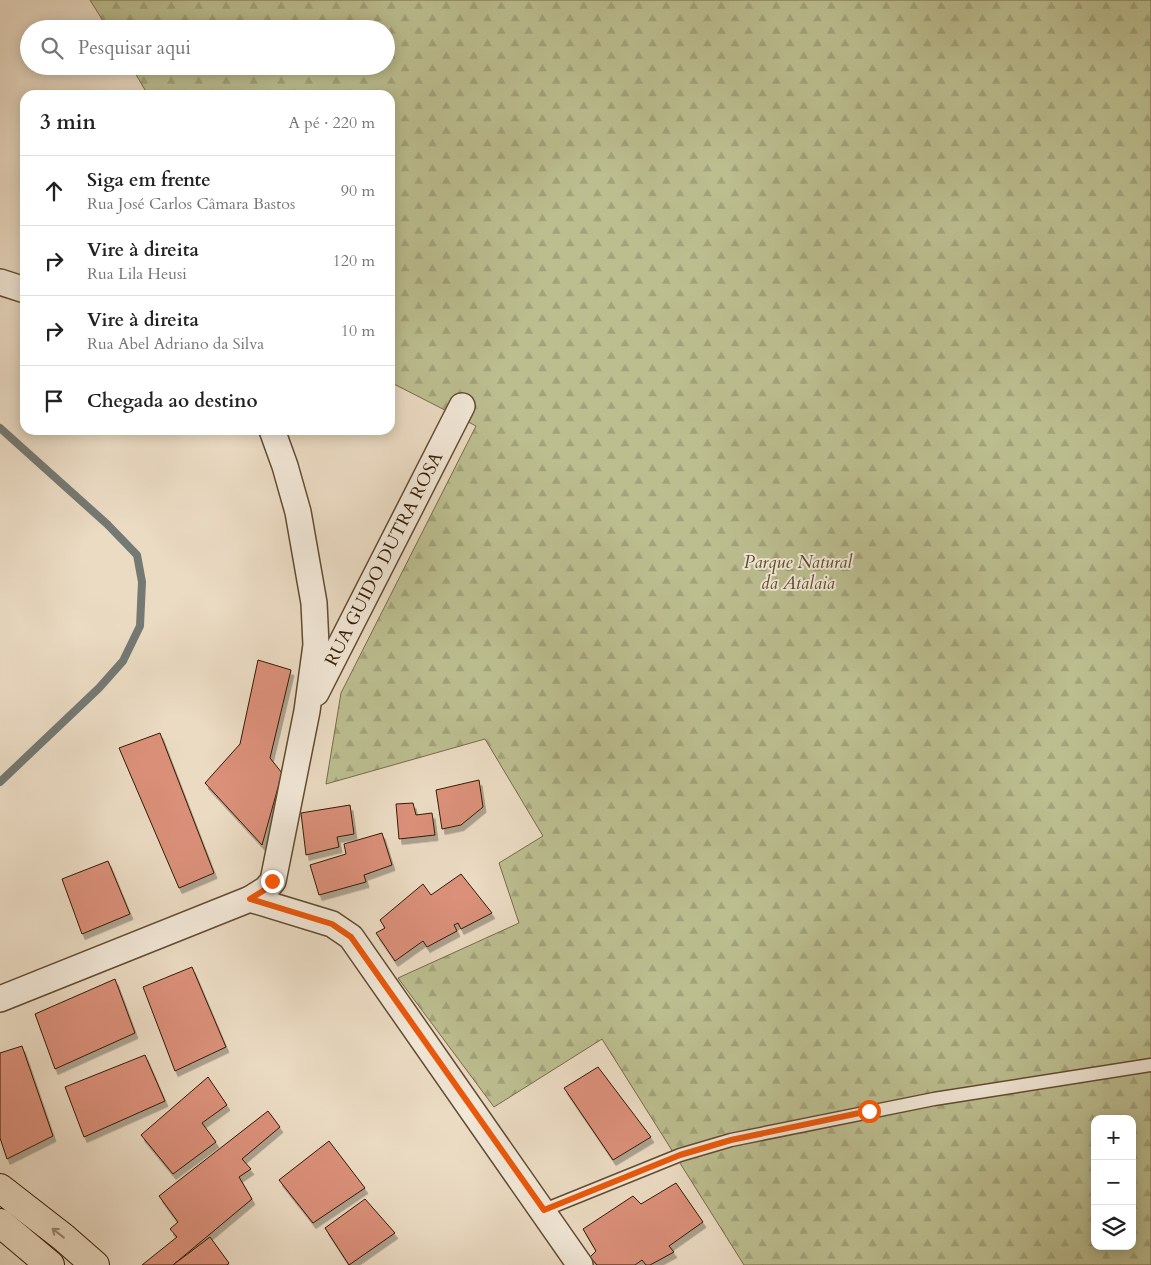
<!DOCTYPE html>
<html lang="pt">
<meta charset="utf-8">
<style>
:root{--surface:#fff;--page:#f2f2f2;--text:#222;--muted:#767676;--line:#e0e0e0}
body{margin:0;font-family:Cardo,serif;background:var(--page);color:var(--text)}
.controls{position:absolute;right:15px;bottom:15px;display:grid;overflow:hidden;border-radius:10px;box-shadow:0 2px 12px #0003}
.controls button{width:45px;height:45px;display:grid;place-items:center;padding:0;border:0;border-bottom:1px solid var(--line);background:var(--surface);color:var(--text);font:25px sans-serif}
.stop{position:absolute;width:15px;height:15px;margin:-11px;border:4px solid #ea580c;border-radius:50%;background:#fff}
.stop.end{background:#ea580c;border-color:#fff;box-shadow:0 1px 5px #0008}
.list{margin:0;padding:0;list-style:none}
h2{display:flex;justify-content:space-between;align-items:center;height:65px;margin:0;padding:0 20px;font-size:21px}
h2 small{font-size:16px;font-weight:400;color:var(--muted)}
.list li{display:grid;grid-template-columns:32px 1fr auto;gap:15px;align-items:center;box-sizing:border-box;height:70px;padding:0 20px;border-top:1px solid var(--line)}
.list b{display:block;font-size:19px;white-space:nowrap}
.list p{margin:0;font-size:16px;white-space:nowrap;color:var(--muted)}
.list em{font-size:16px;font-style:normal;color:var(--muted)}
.icon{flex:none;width:28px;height:28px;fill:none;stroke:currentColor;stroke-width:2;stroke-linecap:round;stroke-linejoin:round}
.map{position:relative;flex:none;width:1151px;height:1265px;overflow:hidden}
.search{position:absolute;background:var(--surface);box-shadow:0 2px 12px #0003;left:20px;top:20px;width:375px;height:55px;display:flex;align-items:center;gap:12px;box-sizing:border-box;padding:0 18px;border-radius:28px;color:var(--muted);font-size:19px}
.panel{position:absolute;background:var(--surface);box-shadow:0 2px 12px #0003;left:20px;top:90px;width:375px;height:345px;border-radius:15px}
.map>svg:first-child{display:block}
.forest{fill:url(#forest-firs);stroke:#786c48;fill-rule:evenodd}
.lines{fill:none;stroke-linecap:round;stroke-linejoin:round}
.stream{stroke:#747973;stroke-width:8}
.building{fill:#db907a;stroke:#341b00;filter:url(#shadow)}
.service-casing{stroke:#624b31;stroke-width:15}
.minor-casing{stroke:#624b31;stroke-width:28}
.primary-casing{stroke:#341b00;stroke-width:30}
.service{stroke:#f2e8d8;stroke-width:12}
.minor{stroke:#f2e8d8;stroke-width:25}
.primary{stroke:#ebdbc3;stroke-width:28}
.oneway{stroke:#99856b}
.route{stroke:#ea580c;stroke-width:6}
.labels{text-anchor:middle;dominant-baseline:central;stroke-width:4;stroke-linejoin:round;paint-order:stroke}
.street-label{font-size:18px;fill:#341b00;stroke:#f2e8d8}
.park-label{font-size:18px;font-style:italic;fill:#5d4c2b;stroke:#f2e8d8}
</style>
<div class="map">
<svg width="1151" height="1265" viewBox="0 0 1151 1265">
<defs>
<pattern id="forest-firs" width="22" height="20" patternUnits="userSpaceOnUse" patternTransform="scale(1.25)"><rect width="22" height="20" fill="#bcbe90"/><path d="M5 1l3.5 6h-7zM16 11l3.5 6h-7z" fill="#a2a37a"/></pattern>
<filter id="shadow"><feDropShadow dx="3" dy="5.5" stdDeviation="0" flood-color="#0004"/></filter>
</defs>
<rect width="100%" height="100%" fill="#ebdbc3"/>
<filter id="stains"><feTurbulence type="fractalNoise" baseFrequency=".004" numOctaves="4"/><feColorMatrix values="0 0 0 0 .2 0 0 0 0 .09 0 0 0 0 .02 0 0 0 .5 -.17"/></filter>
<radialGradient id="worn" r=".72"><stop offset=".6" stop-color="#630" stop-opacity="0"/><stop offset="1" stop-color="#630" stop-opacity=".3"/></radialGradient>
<path class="forest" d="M 90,0 L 1151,0 L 1151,1265 L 744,1265 L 602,1039 L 494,1107 L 398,978 L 519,923 L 499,863 L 543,836 L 485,739 L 326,784 L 341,693 L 476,426 L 390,382 L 390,95 L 148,95 L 131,66 L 386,66 L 386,29 L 108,29 ZM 1095,1119 L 1132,1119 L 1132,1246 L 1095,1246 Z"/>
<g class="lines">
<polyline class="stream" points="0,428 107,524 137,555 142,582 140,626 123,661 99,688 0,782"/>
</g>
<g class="building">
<polygon points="258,660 291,670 270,758 282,773 262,845 205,783 240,744"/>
<polygon points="160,733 214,873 179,888 119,748"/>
<polygon points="479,780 483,807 461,825 442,829 436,790"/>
<polygon points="413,803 416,815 432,813 435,835 399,839 396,804"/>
<polygon points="350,805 354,834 337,837 339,847 306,855 301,813"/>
<polygon points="382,833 392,865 364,875 366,882 319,895 310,865 346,854 344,844"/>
<polygon points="108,861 130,914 82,934 62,879"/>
<polygon points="461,874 492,913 461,929 458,923 454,925 457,931 427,947 423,941 395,961 376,933 385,928 380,920 423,884 431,895"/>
<polygon points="192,967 226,1047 175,1071 143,987"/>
<polygon points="115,979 135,1033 55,1069 35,1014"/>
<polygon points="22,1046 53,1136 7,1159 0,1138 0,1053"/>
<polygon points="145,1055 165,1101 84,1137 65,1087"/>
<polygon points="598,1067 651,1137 613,1160 564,1088"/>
<polygon points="208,1077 227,1105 202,1123 216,1142 173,1174 141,1135"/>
<polygon points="268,1111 280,1127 242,1159 251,1169 239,1177 252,1199 173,1265 142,1265 177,1237 170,1229 178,1222 159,1196"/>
<polygon points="329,1141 365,1188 313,1223 279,1180"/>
<polygon points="676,1183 703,1222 669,1246 674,1252 650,1265 646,1265 642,1260 635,1265 597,1265 590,1257 596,1251 583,1229 633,1196 641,1204"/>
<polygon points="365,1199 395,1233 349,1265 325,1228"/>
<polygon points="210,1237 229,1263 227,1265 173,1265"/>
</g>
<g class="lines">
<g class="service-casing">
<polyline id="service" points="544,1210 680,1155 731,1140 934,1099 1151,1065"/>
</g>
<g class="minor-casing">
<g id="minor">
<polyline points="0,282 25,290"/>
<polyline points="316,693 462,406"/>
<polyline points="250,899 332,924 351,937 580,1265"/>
<polyline points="0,999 250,899 266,889 273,881 307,711 316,645 314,603 298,512 285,466 272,430"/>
</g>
</g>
<g class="primary-casing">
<g id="primary">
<polyline points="0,1188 63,1237 95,1265"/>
<polyline points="0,1223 50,1265"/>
</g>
</g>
<use href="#service" class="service"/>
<use href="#minor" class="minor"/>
<use href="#primary" class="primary"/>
</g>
<defs><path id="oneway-shaft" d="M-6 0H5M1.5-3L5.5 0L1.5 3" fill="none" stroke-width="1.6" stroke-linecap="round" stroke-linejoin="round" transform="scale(1.25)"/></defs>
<use class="oneway" href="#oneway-shaft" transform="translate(58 1233) rotate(-142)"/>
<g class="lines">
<polyline class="route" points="272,881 266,889 250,899 332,924 351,937 544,1210 680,1155 731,1140 869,1111"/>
</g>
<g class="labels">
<g class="street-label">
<text transform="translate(384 559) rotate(-63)">RUA GUIDO DUTRA ROSA</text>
</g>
<g class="park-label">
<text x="798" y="562">Parque Natural<tspan x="798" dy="21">da Atalaia</tspan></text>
</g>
</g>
<rect width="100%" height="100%" filter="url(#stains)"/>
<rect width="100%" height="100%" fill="url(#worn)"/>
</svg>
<div class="controls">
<button>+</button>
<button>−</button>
<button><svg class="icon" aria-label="layers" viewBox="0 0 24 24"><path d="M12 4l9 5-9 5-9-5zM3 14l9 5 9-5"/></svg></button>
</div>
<div class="stop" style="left:869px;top:1111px"></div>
<div class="stop end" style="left:272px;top:881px"></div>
<div class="search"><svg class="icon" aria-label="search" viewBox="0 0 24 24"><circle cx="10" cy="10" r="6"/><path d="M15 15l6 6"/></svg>Pesquisar aqui</div>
<section class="panel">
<h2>3 min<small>A pé · 220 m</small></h2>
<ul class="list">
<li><svg class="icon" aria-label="ahead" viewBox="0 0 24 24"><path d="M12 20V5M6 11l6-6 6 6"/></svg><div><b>Siga em frente</b><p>Rua José Carlos Câmara Bastos</p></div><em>90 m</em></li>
<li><svg class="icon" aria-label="right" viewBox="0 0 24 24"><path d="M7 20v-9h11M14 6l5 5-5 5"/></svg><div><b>Vire à direita</b><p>Rua Lila Heusi</p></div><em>120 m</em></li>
<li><svg class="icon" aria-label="right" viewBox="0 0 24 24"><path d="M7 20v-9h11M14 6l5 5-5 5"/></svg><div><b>Vire à direita</b><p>Rua Abel Adriano da Silva</p></div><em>10 m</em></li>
<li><svg class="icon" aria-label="arrive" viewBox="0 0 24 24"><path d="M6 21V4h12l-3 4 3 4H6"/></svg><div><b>Chegada ao destino</b></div></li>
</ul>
</section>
</div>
